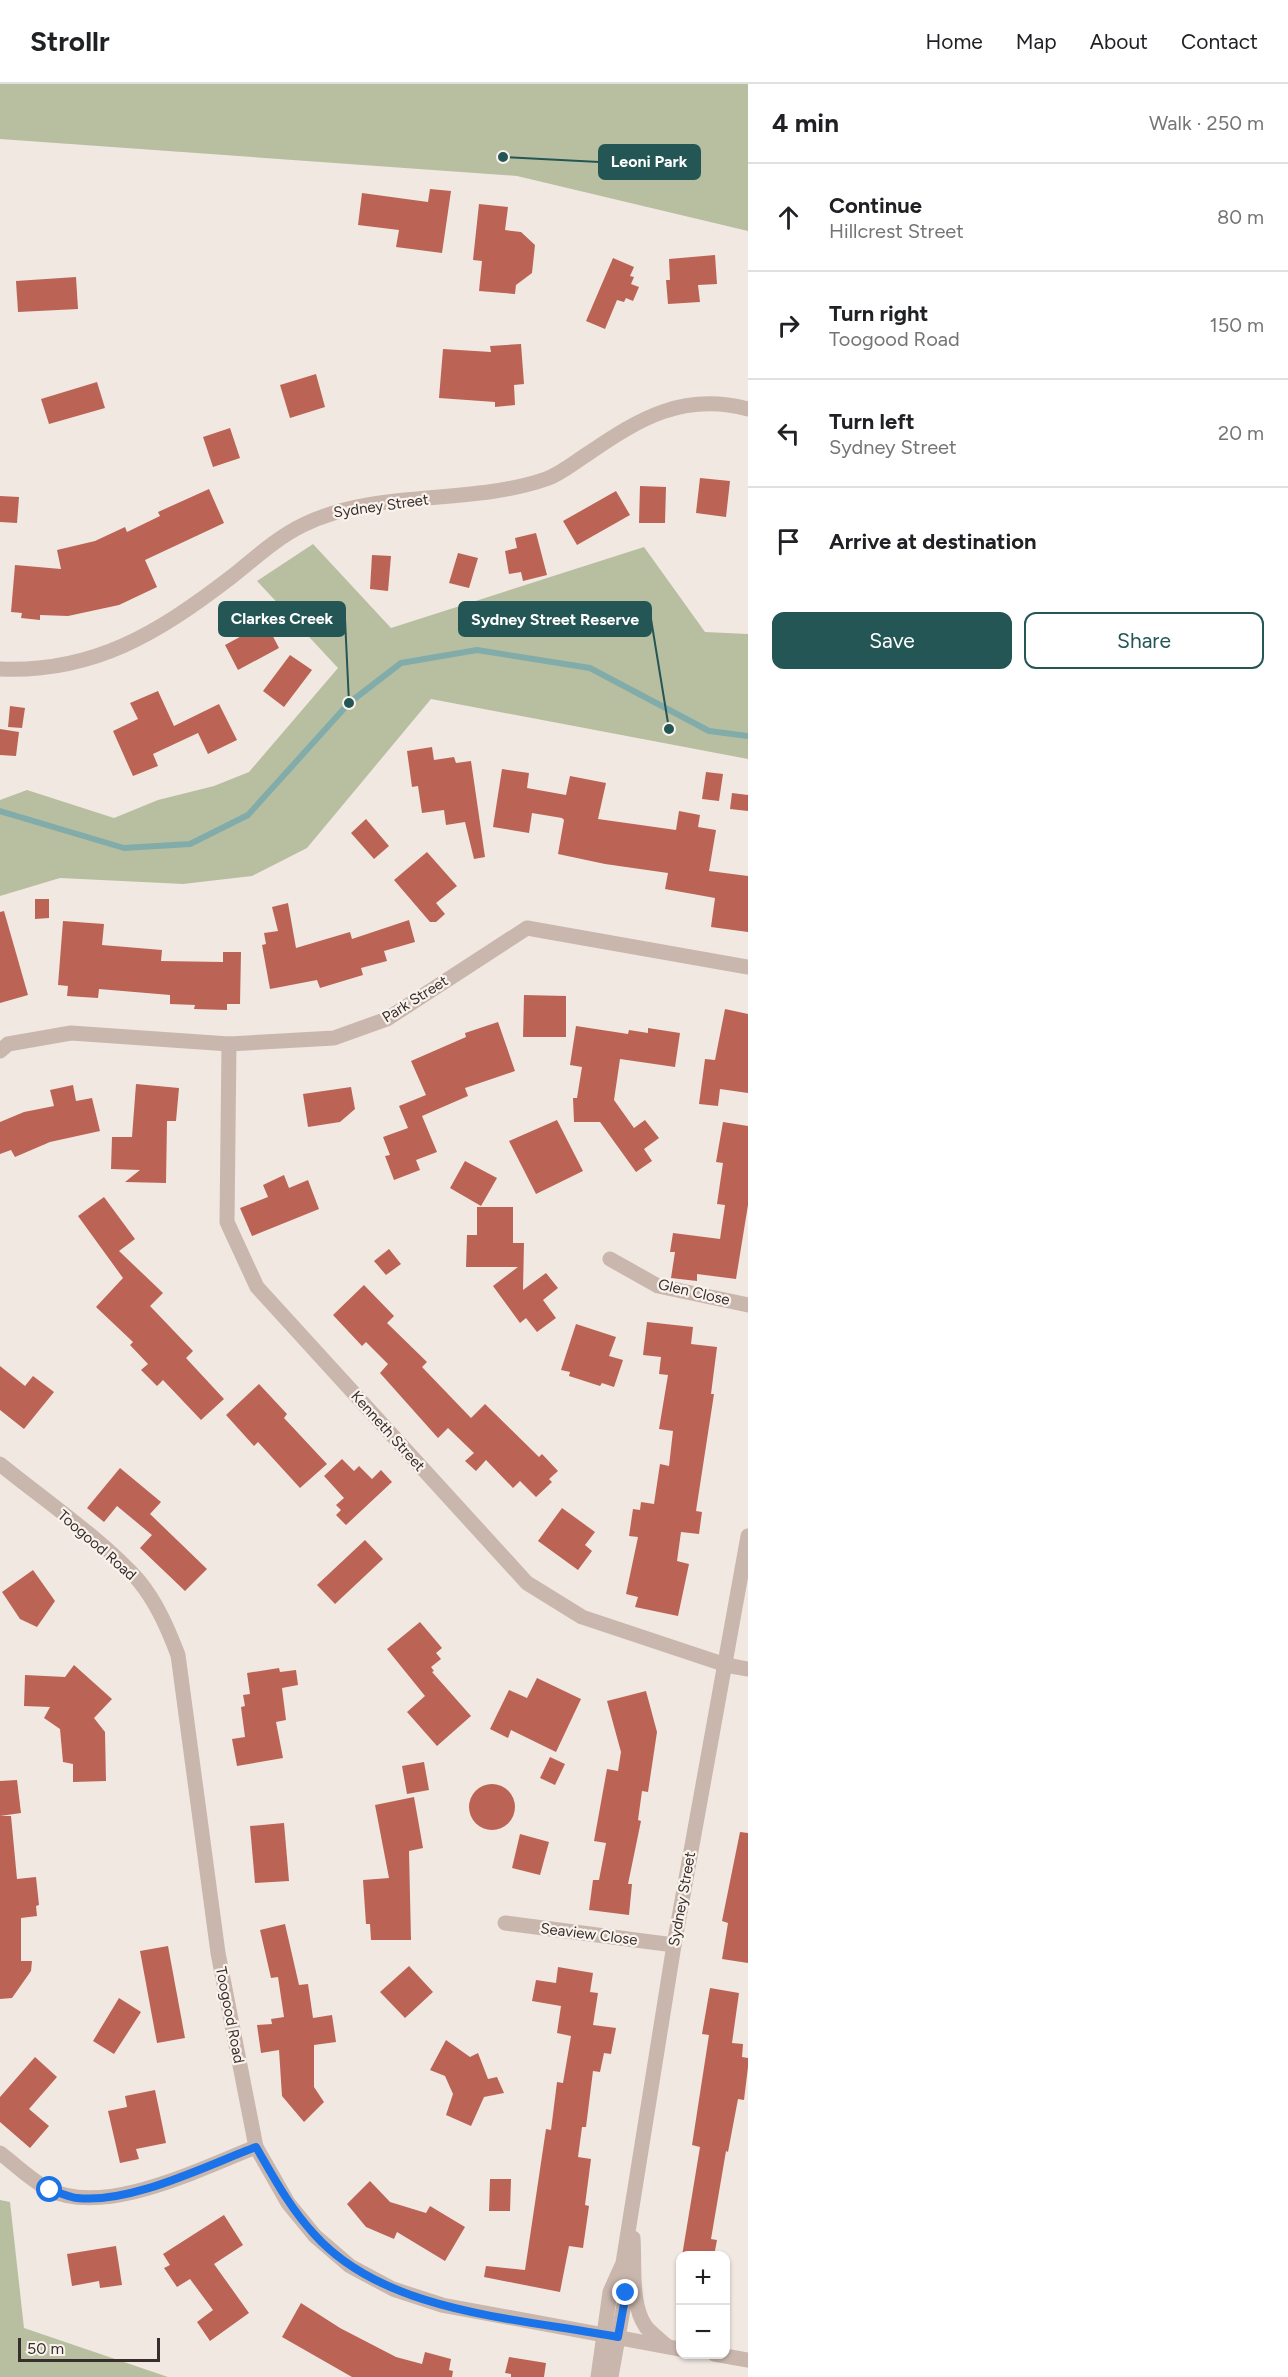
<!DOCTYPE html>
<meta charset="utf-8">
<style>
:root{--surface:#fff;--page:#f6f6f6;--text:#202124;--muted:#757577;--line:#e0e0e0;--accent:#245655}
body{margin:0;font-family:Figtree,sans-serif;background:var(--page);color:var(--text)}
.controls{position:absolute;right:18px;bottom:18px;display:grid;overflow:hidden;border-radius:12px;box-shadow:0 2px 4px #0004}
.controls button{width:54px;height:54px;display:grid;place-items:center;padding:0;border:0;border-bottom:2px solid var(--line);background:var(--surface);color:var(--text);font:30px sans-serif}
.scale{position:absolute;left:18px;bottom:15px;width:142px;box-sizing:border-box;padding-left:6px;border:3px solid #382e2b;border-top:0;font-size:16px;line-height:21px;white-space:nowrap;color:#382e2b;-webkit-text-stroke:4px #f9f2ed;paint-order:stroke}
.stop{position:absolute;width:18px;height:18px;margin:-14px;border:4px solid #1a73e8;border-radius:50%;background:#fff}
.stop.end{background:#1a73e8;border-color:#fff;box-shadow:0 2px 6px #0008}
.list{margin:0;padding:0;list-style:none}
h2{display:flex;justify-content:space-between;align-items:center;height:78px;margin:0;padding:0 24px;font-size:26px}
h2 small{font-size:20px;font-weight:400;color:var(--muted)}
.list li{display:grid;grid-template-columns:39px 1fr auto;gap:18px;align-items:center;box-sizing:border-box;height:108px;padding:0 24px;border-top:2px solid var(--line)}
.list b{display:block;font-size:22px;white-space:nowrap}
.list p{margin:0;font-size:20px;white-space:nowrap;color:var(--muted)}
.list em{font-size:20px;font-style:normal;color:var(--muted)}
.actions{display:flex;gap:12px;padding:18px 24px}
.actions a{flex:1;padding:14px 0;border:2px solid var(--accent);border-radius:12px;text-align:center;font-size:21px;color:var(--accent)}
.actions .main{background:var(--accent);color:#fff}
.icon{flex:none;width:33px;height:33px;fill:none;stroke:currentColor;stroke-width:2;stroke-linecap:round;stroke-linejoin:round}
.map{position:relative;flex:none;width:748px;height:2293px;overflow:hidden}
header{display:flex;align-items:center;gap:36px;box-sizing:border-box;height:84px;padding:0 30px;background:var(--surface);border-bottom:2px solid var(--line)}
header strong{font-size:28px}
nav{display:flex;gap:33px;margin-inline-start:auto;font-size:21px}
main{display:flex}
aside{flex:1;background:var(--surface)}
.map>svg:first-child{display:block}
.green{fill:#b8bfa1}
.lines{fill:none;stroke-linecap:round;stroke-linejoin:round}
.stream{stroke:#82acaa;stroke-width:6}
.building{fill:#bb6455}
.minor{stroke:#c9b7ad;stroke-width:15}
.route{stroke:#1a73e8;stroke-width:8}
.labels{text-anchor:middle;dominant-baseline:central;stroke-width:4.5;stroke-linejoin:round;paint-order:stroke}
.street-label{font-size:15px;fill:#382e2b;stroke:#f9f2ed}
.leader{fill:none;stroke:#245655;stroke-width:2}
.callout-dot{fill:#245655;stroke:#f9f2ed;stroke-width:2}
.callout{fill:#245655;stroke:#245655;stroke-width:2}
.callout-label{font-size:16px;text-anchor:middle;font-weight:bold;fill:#fff}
</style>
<header>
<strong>Strollr</strong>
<nav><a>Home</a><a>Map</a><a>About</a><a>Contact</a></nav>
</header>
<main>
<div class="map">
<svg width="748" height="2293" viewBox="0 0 748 2293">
<rect width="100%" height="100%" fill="#f1e8e1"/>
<g class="green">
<polygon points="0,0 748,0 748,147 517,92 0,55"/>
<polygon points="313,460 391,544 644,463 705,548 748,550 748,675 431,615 307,764 252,792 183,800 60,794 0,812 0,716 27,706 114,734 158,716 214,702 249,688 338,584 257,497"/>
<polygon points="0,2116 10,2118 24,2244 168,2293 0,2293"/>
</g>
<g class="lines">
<polyline class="stream" points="0,727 124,764 190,760 248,731 349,619 401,579 477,566 590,584 709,647 748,652"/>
</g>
<g class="building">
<polygon points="430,105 451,107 442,169 396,163 399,146 358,141 362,109 428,118"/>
<polygon points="479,120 508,123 505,146 521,148 535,161 532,189 516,201 515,210 479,207 482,177 473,176"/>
<polygon points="715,171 717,200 698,201 700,218 668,220 666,196 670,196 669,175"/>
<polygon points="613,174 634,183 630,192 634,193 631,200 639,203 633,217 626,214 624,218 617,216 605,245 586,237"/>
<polygon points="76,193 78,225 18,228 16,197"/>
<polygon points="521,260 524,300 514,301 515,321 495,323 495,318 439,314 443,265 491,268 490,262"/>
<polygon points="316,290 325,323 290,334 280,301"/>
<polygon points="97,298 105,324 49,340 41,315"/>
<polygon points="230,344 240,374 213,383 203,353"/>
<polygon points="700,394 730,397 726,433 696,429"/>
<polygon points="640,402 666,403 665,439 639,439"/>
<polygon points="209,405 224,439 145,476 157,503 119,521 68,532 40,531 40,536 21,534 22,529 11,528 15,481 61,485 57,466 95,457 125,443 127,448 160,432 158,428"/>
<polygon points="616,407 630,431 577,461 563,437"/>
<polygon points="0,412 19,413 17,439 0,438"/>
<polygon points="536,449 547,491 523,497 521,488 509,490 505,467 517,464 515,454"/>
<polygon points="458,469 478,474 469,504 449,499"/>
<polygon points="372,471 391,472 388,507 370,505"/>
<polygon points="266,539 279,564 238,586 225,561"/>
<polygon points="290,571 312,586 284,623 263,607"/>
<polygon points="158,607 174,642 219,620 237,656 208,670 198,649 153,670 158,682 133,692 113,647 138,635 130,619"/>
<polygon points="10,622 25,624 22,644 8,643"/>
<polygon points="0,645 19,648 16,672 0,671"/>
<polygon points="432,663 434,676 454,673 456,679 471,677 485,773 474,775 465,738 446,741 444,726 422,729 418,702 412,703 407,667"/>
<polygon points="502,685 529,689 527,704 566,711 570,692 606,699 598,735 676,746 679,727 700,731 698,743 716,746 709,787 748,792 748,848 711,843 715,814 665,805 668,789 605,780 558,770 564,736 562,734 532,729 529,749 493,743"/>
<polygon points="706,688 723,690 719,717 702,715"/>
<polygon points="732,709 748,711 748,727 730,725"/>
<polygon points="366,735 389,762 374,775 351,749"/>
<polygon points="427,768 457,802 436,819 445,830 436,838 430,838 394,796"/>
<polygon points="35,815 49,815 49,834 35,835"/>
<polygon points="288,819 296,864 350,848 352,855 409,836 415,858 384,867 387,877 361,884 363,891 320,904 317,896 270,905 262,861 266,860 264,849 278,847 272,823"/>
<polygon points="4,827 28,911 0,919 0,828"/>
<polygon points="63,837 104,840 102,861 162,866 161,877 223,878 223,868 241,868 240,920 227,920 227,926 194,925 195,921 170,920 170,911 99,905 98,914 67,912 68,902 58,901"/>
<polygon points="524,911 566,912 566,953 523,953"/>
<polygon points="725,925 748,930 748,1009 720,1005 718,1022 699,1020 705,975 715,976"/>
<polygon points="498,938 515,987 465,1004 468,1012 422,1032 437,1068 416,1076 420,1086 394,1096 385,1072 390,1071 383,1053 408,1044 399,1022 426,1011 411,977 466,953 465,949"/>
<polygon points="576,942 628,950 629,946 648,949 648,944 680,949 675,983 620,975 614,1016 634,1044 645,1036 659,1054 644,1065 652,1077 636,1088 600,1038 574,1038 573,1014 577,1014 582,983 570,981"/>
<polygon points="136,1000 179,1004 176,1037 167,1037 166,1099 125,1098 140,1086 111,1085 112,1053 132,1053"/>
<polygon points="73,1001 76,1017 92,1014 100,1047 50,1058 15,1073 11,1066 0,1070 0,1038 24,1028 54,1022 50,1006"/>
<polygon points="351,1003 355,1025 340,1038 308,1043 303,1010"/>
<polygon points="557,1036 583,1087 536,1110 509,1057"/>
<polygon points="723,1038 748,1042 748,1121 736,1195 697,1190 697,1197 671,1194 675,1168 670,1168 673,1149 720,1155 725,1121 717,1120 723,1079 716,1078"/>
<polygon points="465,1077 497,1094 481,1122 450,1104"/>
<polygon points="284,1091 289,1104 308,1096 319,1125 252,1152 240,1124 268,1113 263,1101"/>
<polygon points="104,1113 135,1155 119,1167 163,1209 150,1222 193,1267 186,1274 224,1315 201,1336 163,1296 157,1302 141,1286 148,1280 130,1261 133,1258 96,1223 123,1194 78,1132"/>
<polygon points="477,1123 513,1123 513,1159 524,1159 523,1206 546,1189 558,1204 543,1216 556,1234 537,1248 526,1234 520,1239 493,1202 518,1183 466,1183 467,1151 477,1151"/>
<polygon points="389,1165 401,1180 386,1191 374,1177"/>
<polygon points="364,1201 394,1232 387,1239 427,1278 422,1283 471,1334 485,1320 539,1373 542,1370 558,1387 549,1395 552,1398 536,1413 520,1397 513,1404 486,1376 476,1387 465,1377 474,1369 448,1344 438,1354 380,1289 388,1280 366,1258 362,1262 333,1231"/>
<polygon points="647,1238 693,1243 691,1260 717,1263 711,1310 714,1310 696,1427 702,1428 699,1450 681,1448 677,1477 689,1480 678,1532 635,1523 638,1513 626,1510 638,1453 629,1452 633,1425 640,1426 641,1418 654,1420 660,1380 669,1382 673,1347 659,1345 668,1291 659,1290 661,1273 643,1271"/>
<polygon points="576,1240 616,1253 609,1272 623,1276 614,1303 602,1299 600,1302 569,1292 570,1288 561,1286"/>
<polygon points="0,1282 25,1302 33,1292 54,1308 24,1345 0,1326"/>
<polygon points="259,1300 287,1330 284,1334 327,1380 300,1404 258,1358 254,1362 226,1331"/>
<polygon points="342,1375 354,1387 359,1382 372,1395 381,1386 392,1398 346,1441 336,1431 341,1426 336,1421 344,1414 324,1392"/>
<polygon points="120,1384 161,1418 150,1430 207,1485 185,1507 140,1464 152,1451 117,1422 104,1438 87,1424"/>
<polygon points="562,1424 595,1448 585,1461 592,1467 578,1486 538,1457"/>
<polygon points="365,1456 383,1475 335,1520 317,1501"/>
<polygon points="33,1486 55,1517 37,1543 20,1535 2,1508"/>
<polygon points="420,1538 442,1564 436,1569 441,1575 431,1583 434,1587 432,1588 471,1632 437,1662 407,1628 425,1612 387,1565"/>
<polygon points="74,1581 112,1615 94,1634 105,1648 106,1697 73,1698 73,1680 63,1678 60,1645 44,1634 50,1623 24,1622 25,1591 65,1593"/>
<polygon points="279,1584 280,1588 296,1586 298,1601 282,1604 286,1636 276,1638 283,1674 237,1682 232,1655 245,1653 241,1623 245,1622 243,1611 250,1610 247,1589"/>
<polygon points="537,1594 581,1615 556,1668 511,1646 508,1654 490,1645 509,1606 527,1614"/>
<polygon points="646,1607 657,1648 648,1708 642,1707 638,1736 641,1737 628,1800 632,1800 629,1831 589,1826 593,1796 599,1796 606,1759 594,1757 607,1685 618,1687 621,1668 607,1617"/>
<polygon points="550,1673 565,1680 555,1701 540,1694"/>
<polygon points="424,1678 429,1706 407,1710 402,1682"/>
<polygon points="17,1696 21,1729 0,1732 0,1697"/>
<circle cx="492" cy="1723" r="23"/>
<polygon points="414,1713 423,1764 409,1767 411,1856 371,1856 370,1840 366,1840 363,1796 389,1794 375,1721"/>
<polygon points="0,1732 11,1732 17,1795 36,1793 39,1821 36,1822 37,1832 21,1834 21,1877 32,1877 31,1887 12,1914 0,1915"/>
<polygon points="284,1739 289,1797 255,1799 250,1742"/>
<polygon points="740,1748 748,1749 748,1879 722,1875 728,1839 722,1837"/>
<polygon points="520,1750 549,1758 540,1791 512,1784"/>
<polygon points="285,1840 299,1901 308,1900 313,1934 332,1931 336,1958 314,1961 314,2003 324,2018 304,2038 282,2012 279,1966 261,1969 257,1941 272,1940 271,1935 284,1933 278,1893 271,1894 260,1846"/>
<polygon points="168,1862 185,1954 157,1959 140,1867"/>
<polygon points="409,1882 433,1908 405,1934 380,1908"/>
<polygon points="558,1883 593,1889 590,1908 598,1909 593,1941 616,1944 611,1970 604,1969 600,1988 593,1987 586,2043 582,2043 578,2073 591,2075 585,2121 589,2122 583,2164 569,2162 560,2208 484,2193 486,2182 525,2186 546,2045 551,2046 557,1998 563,1999 571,1952 557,1949 561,1922 532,1917 536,1896 556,1899"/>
<polygon points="710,1904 739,1909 732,1959 743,1960 742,1973 748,1974 748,1983 744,2016 738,2015 728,2068 726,2067 711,2155 717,2156 714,2172 682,2172 700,2063 692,2061 709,1951 702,1950"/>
<polygon points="119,1914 141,1928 114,1970 93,1957"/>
<polygon points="446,1956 470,1973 478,1969 488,1995 497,1993 504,2009 484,2013 471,2042 446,2031 453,2010 445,1992 430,1986"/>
<polygon points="35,1973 57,1993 29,2025 49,2042 30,2064 0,2038 0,2013"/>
<polygon points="155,2006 166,2059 136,2065 139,2075 120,2079 108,2027 127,2023 125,2012"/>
<polygon points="490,2095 511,2095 510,2127 489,2127"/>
<polygon points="370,2097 390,2118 426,2129 430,2122 465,2143 445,2177 397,2148 394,2155 366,2143 347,2120"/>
<polygon points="224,2131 243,2161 214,2180 249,2229 210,2257 197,2238 213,2226 190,2195 177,2203 164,2184 170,2181 163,2170"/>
<polygon points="116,2162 122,2201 100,2204 99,2197 72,2202 67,2170"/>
<polygon points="301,2219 340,2244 396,2273 422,2280 425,2268 451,2275 449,2286 453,2287 452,2293 352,2293 282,2253"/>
<polygon points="509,2273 546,2279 544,2293 511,2293 511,2290 505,2289"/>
</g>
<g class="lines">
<g class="minor">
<path d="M 0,585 C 94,589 158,549 230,494 C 253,476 276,454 303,441 C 378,404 468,422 546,395 C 561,390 576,377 589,369 C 640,334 684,308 748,325"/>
<polyline points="229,960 227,1138 257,1203 527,1499 582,1533 726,1581 748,1585"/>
<polyline points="0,967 8,960 71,949 229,960 334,954 387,935 527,844 748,883"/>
<polyline points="610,1175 658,1202 748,1221"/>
<path d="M 0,1380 C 43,1415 103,1456 139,1497 C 157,1519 168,1545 178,1571 L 218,1869 L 256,2063 L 288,2119 L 315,2152 L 350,2182 L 393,2205 L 442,2221 L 680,2265"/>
<polyline points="505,1839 674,1861"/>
<path d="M 0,2069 C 16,2081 31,2096 48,2105 C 105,2134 201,2084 256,2063"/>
<path d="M 633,2154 C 635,2180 630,2221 646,2243 C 652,2250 660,2256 667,2262"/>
<polyline points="714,2270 748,2276"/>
<polyline points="598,2293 610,2208 623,2179 674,1861 748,1452"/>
<polyline points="611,2293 626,2209 623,2182"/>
</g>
</g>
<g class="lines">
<path class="route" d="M 50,2106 C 59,2108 68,2113 77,2114 C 131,2120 205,2082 256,2063 C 274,2094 290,2124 314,2150 C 385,2230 520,2234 618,2253 L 626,2209"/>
</g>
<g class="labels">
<g class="street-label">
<text transform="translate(381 422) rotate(-8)">Sydney Street</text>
<text transform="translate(415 915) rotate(-32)">Park Street</text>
<text transform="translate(694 1208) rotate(13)">Glen Close</text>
<text transform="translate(388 1347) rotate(48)">Kenneth Street</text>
<text transform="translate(97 1461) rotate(41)">Toogood Road</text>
<text transform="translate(682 1815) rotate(-80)">Sydney Street</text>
<text transform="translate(589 1850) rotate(7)">Seaview Close</text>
<text transform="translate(230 1931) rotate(79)">Toogood Road</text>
</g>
</g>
<path class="leader" d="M503 73L599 78M349 619L345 535M669 645L651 535"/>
<g class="callout-dot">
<circle cx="503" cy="73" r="6"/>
<circle cx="349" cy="619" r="6"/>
<circle cx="669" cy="645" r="6"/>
</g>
<g class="callout">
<rect x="599" y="61" width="101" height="34" rx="6"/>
<rect x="219" y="518" width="126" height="34" rx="6"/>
<rect x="459" y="518" width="192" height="34" rx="6"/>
</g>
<g class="callout-label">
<text x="649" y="83">Leoni Park</text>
<text x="282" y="540">Clarkes Creek</text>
<text x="555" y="541">Sydney Street Reserve</text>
</g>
</svg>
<div class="controls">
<button>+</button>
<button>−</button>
</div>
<div class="scale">50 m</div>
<div class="stop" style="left:50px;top:2106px"></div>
<div class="stop end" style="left:626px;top:2209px"></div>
</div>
<aside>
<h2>4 min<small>Walk · 250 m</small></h2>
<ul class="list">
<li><svg class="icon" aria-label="ahead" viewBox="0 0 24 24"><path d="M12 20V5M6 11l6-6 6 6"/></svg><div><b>Continue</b><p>Hillcrest Street</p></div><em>80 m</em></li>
<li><svg class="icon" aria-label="right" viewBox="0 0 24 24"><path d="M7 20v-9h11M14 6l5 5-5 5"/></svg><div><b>Turn right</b><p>Toogood Road</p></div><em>150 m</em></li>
<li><svg class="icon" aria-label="left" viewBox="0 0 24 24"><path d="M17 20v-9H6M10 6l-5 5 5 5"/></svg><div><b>Turn left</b><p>Sydney Street</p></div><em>20 m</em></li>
<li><svg class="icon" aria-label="arrive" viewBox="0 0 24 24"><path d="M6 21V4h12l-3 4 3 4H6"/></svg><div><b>Arrive at destination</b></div></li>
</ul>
<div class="actions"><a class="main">Save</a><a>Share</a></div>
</aside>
</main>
